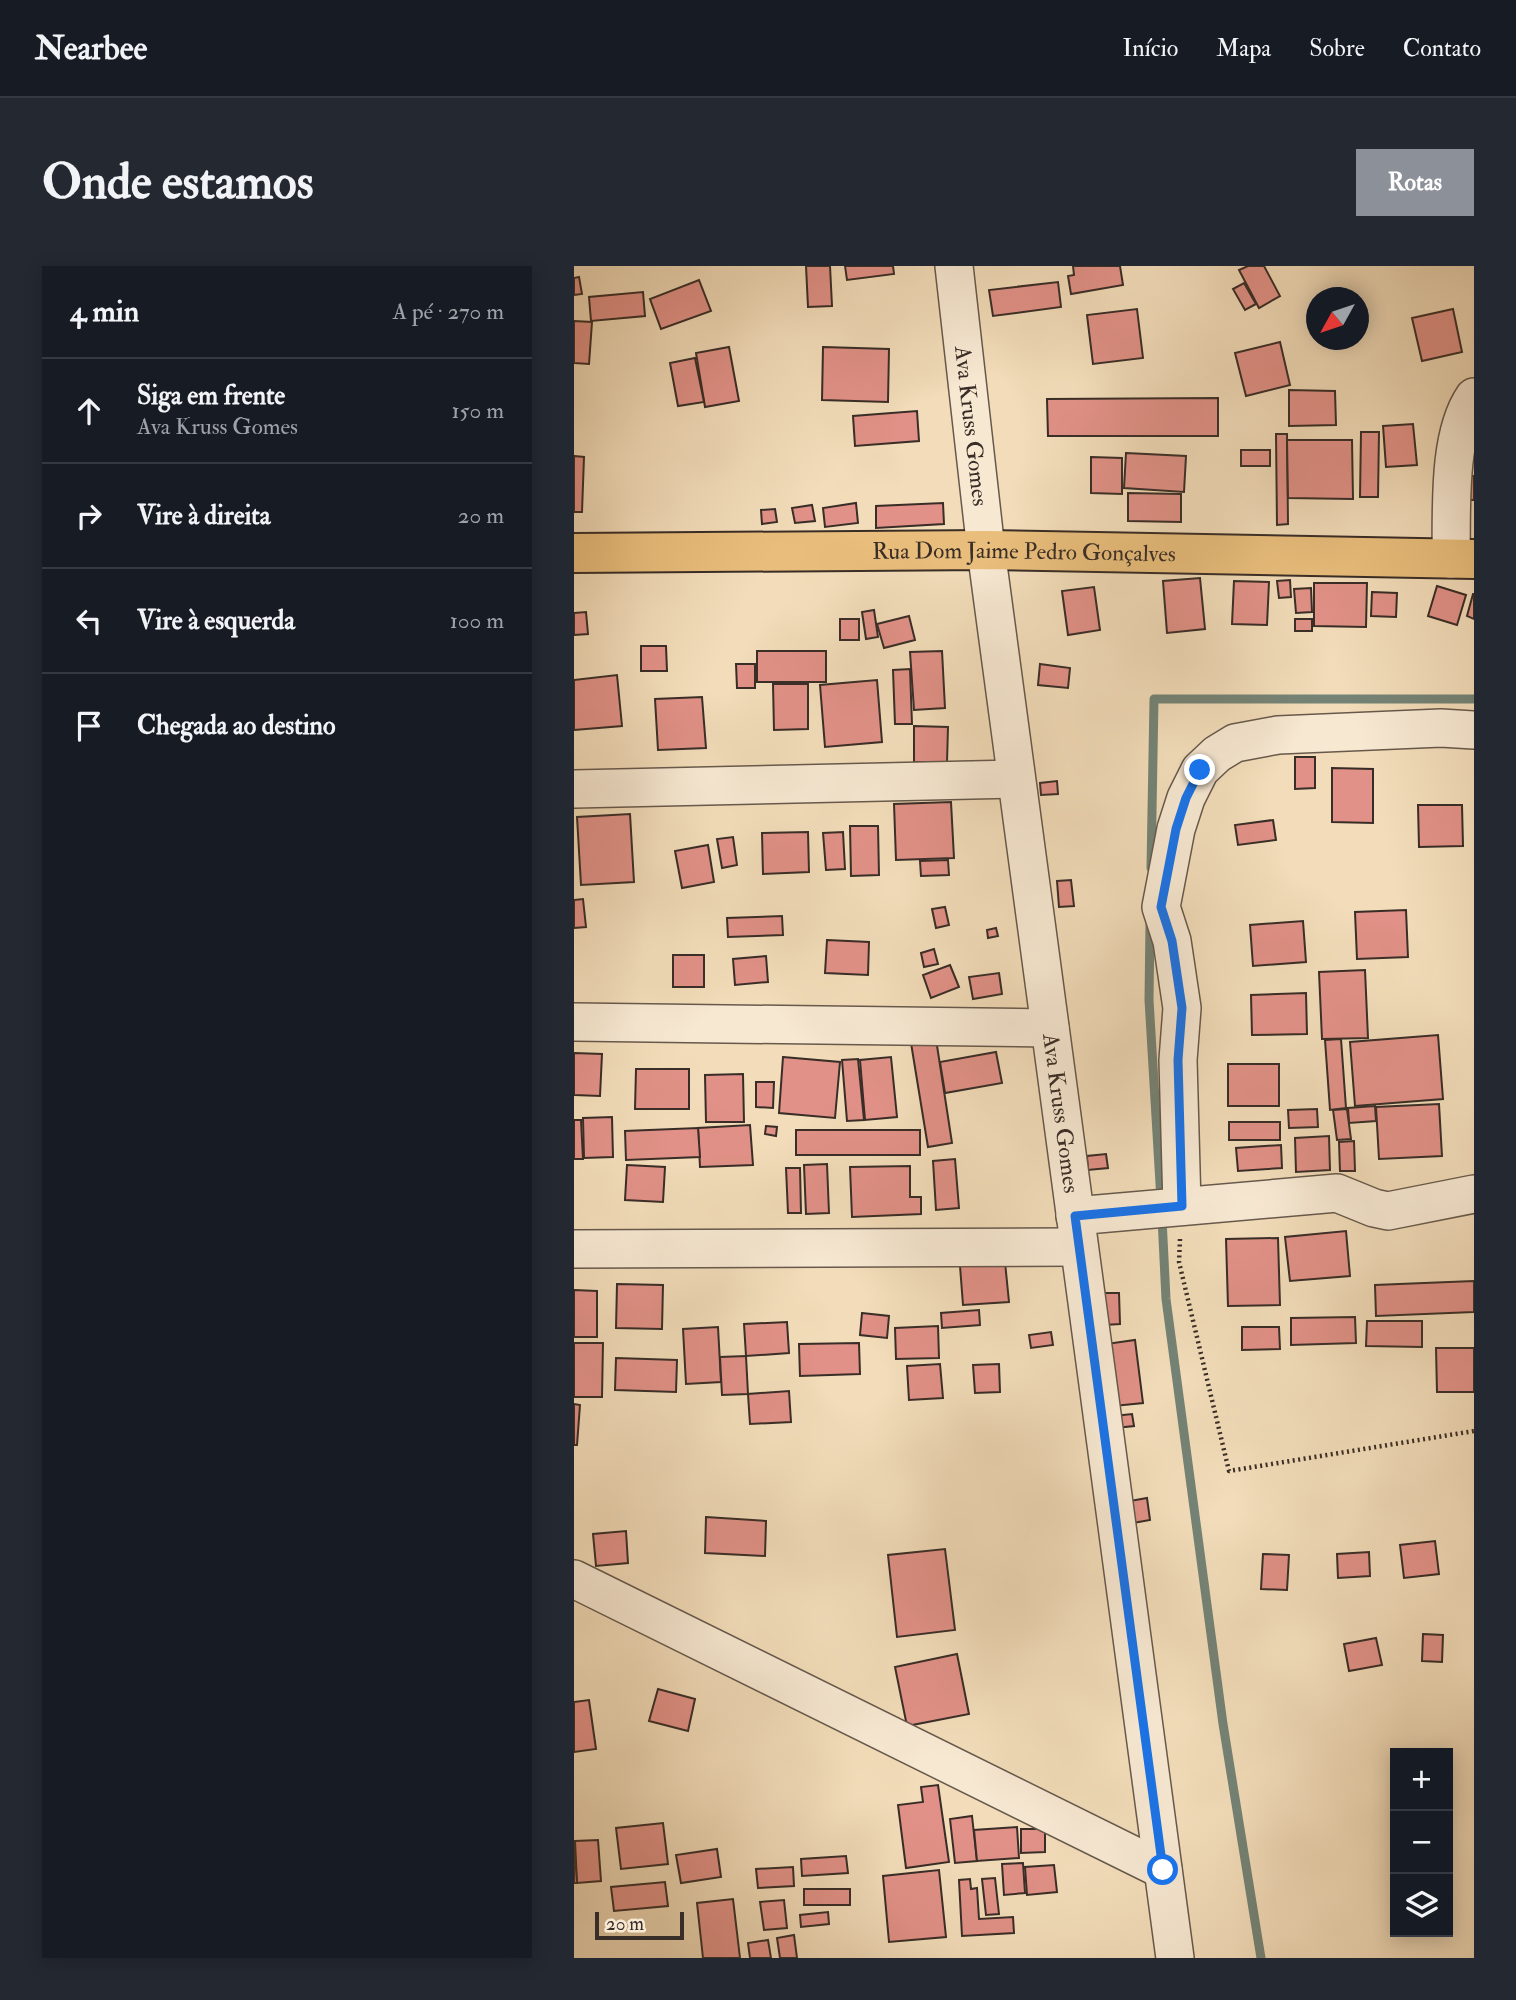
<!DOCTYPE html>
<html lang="pt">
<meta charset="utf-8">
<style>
:root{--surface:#171b24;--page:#242831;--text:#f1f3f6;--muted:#9ea1a6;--line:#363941;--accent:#8c9099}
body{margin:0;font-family:"IM FELL Double Pica",serif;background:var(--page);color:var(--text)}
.controls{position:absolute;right:21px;bottom:21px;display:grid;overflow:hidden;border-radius:0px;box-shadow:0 4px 18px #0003}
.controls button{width:63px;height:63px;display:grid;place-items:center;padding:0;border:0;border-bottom:2px solid var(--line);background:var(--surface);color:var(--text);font:35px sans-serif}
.compass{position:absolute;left:732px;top:21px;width:63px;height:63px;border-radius:50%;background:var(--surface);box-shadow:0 4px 18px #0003;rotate:230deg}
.scale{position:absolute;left:21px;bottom:18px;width:89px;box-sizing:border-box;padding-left:7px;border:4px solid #392d27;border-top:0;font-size:19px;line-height:24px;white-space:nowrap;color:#392d27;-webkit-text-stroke:5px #f7e8d2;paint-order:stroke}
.stop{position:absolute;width:21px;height:21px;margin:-16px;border:5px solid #1a73e8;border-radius:50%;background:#fff}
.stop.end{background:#1a73e8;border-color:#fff;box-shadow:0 2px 7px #0008}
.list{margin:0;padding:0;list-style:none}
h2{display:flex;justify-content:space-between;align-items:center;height:91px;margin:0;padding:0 28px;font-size:30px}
h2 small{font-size:23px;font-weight:400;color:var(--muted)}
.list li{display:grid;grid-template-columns:46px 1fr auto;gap:21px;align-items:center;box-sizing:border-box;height:105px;padding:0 28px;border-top:2px solid var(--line)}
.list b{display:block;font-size:26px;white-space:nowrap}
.list p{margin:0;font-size:23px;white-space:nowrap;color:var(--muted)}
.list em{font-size:23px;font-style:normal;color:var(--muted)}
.icon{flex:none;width:38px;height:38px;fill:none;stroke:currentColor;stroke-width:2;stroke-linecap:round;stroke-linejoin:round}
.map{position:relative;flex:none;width:900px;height:1692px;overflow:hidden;border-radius:0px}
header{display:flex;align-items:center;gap:42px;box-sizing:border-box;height:98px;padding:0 35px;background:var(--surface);border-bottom:2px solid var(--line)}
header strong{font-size:33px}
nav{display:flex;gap:38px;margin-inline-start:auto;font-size:24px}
.intro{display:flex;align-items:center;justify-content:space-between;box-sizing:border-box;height:168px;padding:0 42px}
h1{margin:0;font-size:49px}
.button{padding:18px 32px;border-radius:0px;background:var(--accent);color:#fff;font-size:24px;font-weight:700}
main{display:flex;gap:42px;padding:0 42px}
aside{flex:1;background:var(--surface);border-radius:0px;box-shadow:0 4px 18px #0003}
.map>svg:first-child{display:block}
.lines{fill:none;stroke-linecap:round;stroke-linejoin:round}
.stream{stroke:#748376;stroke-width:9}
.building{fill:#e19187;stroke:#392d27;stroke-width:2}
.minor-casing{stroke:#67594c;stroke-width:40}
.major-casing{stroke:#392d27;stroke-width:42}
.path{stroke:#392d27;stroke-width:4.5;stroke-dasharray:2 3.5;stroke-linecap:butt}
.minor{stroke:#f7e8d2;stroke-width:37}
.major{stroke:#e9be7c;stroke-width:38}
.route{stroke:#1a73e8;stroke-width:9}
.labels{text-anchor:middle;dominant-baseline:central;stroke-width:5;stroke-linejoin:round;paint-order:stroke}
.street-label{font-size:23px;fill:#392d27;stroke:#f7e8d2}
</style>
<header>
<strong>Nearbee</strong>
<nav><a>Início</a><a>Mapa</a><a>Sobre</a><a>Contato</a></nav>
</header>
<div class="intro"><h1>Onde estamos</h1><a class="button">Rotas</a></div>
<main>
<aside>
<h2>4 min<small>A pé · 270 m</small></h2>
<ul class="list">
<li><svg class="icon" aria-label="ahead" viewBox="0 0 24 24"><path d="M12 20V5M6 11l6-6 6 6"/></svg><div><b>Siga em frente</b><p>Ava Kruss Gomes</p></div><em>150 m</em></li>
<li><svg class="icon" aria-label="right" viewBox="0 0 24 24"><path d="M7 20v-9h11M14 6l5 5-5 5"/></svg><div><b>Vire à direita</b></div><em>20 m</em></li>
<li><svg class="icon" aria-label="left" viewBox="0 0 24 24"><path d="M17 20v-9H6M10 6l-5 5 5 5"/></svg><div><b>Vire à esquerda</b></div><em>100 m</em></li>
<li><svg class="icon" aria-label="arrive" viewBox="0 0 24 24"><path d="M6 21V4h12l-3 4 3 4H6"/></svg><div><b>Chegada ao destino</b></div></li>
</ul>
</aside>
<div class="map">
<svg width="900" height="1692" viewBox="0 0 900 1692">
<rect width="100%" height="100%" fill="#f2dcb9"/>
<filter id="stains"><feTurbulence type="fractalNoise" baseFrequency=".00286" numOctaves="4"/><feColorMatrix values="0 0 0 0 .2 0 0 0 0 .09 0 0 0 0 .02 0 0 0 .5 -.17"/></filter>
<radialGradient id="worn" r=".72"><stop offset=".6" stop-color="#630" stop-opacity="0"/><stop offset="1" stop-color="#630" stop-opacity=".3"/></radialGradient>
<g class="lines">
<g class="stream">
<polyline points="577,602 580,433 900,433"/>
<polyline points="576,658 575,734 587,934"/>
<polyline points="588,952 592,1033 649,1458 687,1692"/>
</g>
</g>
<g class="building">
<polygon points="232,0 256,0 258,40 234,41"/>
<polygon points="271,0 319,0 320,8 273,14"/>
<polygon points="499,0 546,0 549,19 497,28 494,10 500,9"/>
<polygon points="674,0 690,0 706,30 685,42 665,4"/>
<polygon points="5,11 8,28 0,29 0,12"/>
<polygon points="125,14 137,45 87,63 76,33"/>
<polygon points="484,16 487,41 419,50 415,24"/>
<polygon points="670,17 682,38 671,44 659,23"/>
<polygon points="69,26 71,50 17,55 15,31"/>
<polygon points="563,43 569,92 519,98 513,49"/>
<polygon points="879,43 888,86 848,95 838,52"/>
<polygon points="0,55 18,56 15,98 0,97"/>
<polygon points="706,76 716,119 672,130 661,87"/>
<polygon points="155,81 165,135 131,141 122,87"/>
<polygon points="249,81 315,83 314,136 248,134"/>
<polygon points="121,92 130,136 104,140 96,97"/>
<polygon points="715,124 761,125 762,159 715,160"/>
<polygon points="644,132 644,170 474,170 473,133"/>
<polygon points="343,145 345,175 281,180 279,150"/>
<polygon points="839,158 843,199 812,201 809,160"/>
<polygon points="787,166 805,166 804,231 786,231"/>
<polygon points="702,168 713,168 714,258 703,259"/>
<polygon points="713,174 778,174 779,233 714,232"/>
<rect x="667" y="184" width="29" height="16"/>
<polygon points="552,187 612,190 610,226 550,222"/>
<polygon points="0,190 10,191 8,246 0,246"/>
<polygon points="517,191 548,192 548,228 517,227"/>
<polygon points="895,210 900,210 900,234 893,234"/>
<polygon points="554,227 607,228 607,256 554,255"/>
<polygon points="282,237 284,257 251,261 249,242"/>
<polygon points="369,237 370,258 302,262 302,240"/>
<polygon points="238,239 241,255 221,257 218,242"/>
<polygon points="201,243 203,256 188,258 187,244"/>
<polygon points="626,312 631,363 593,367 589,315"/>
<polygon points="716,314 717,331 705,332 703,315"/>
<polygon points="660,315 695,316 693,359 658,358"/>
<polygon points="740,317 793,317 792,361 740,360"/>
<polygon points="863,320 892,329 883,359 854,350"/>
<polygon points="520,321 526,364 494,369 488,325"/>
<polygon points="737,322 738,346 722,347 720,323"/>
<polygon points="798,326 823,327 822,351 797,350"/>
<polygon points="899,328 900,328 900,353 893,350"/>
<polygon points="300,344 304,371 292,373 288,346"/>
<polygon points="12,346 14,368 0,369 0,347"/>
<polygon points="335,350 341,374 310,382 303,358"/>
<rect x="266" y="353" width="19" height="21"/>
<rect x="721" y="353" width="17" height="12"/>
<polygon points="67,380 92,380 93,405 67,405"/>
<rect x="183" y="385" width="69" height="31"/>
<polygon points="368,385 371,442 340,444 336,386"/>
<polygon points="162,398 181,398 181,422 163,422"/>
<polygon points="466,398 496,402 494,422 464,419"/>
<polygon points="336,403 338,458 321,458 319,404"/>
<polygon points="43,409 48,460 0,464 0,414"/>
<polygon points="303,414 308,476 251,481 246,419"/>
<polygon points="199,418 234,418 234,463 200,464"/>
<polygon points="128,431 132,482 84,484 81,433"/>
<polygon points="340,460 374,461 373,497 340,496"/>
<polygon points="721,491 741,491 741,522 721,523"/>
<polygon points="758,502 799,503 799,557 758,556"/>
<polygon points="483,515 484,528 467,529 466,517"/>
<polygon points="377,536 380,592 322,594 320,538"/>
<polygon points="844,539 888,539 889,580 845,581"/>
<polygon points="56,548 60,616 7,619 3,551"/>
<polygon points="699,554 702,574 664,579 661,559"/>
<polygon points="276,560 304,560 305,609 277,610"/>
<polygon points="234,566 235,606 189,608 188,567"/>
<polygon points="269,566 271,603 252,604 249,567"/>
<polygon points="159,571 163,599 148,602 143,573"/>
<polygon points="134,579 140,616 108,622 101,585"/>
<polygon points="374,594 375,609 347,610 346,595"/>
<polygon points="497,614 500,640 485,641 483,615"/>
<polygon points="9,633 12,661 0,662 0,634"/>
<polygon points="371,641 375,659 362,662 358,643"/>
<polygon points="832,644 834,691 783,693 781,646"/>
<polygon points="208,650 209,669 154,671 153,652"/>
<polygon points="729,655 732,696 679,700 676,659"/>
<polygon points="422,662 424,670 414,672 413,664"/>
<polygon points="253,674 295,676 294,709 251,707"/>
<polygon points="360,683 364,698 350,701 347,687"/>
<rect x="99" y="689" width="31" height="32"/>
<polygon points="192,690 194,716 161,719 159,693"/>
<polygon points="376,699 385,721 357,732 349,709"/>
<polygon points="791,704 794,772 748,773 745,706"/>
<polygon points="425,707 428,728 399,733 395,711"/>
<polygon points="732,727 733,768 678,769 677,729"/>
<polygon points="864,769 869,833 781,840 776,776"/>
<polygon points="362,773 378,877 354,881 337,777"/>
<polygon points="767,773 772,842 756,844 751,774"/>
<polygon points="422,786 428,817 371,827 366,796"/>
<polygon points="0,787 28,788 26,830 0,829"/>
<polygon points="209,791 266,796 261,852 205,847"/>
<polygon points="317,791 323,851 291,854 286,794"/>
<polygon points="284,793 290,854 273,855 268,794"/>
<rect x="654" y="798" width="51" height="42"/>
<polygon points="62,803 115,803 115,843 61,843"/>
<polygon points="169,808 170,856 132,856 131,809"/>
<polygon points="182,816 200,816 199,842 182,841"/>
<polygon points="865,838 868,890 805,893 802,841"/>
<polygon points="801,840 802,855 775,857 774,842"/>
<polygon points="743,843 744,861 715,862 714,844"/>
<polygon points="773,843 777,873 763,874 759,844"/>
<polygon points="38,851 39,891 10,892 9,852"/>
<polygon points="0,854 7,854 9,893 0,893"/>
<rect x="655" y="856" width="51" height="18"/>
<polygon points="176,859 179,899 126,901 124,862"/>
<polygon points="192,860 203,861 202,870 191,868"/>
<polygon points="124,862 126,891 52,894 51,865"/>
<rect x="222" y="864" width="124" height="25"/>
<polygon points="755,870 756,904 722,906 721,872"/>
<polygon points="780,875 781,905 766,905 765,876"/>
<polygon points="707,879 708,902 664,905 662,882"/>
<polygon points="532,888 534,902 514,904 513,890"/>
<polygon points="381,893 385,942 362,944 359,895"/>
<polygon points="253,898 255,947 232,948 230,899"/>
<polygon points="53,899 91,901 89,936 51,934"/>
<polygon points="336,900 336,931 347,931 347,948 278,951 276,901"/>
<polygon points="212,902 226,902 227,947 214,947"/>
<polygon points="772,965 776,1010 716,1015 711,971"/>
<polygon points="704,972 706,1039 654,1040 652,973"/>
<polygon points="431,996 435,1036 389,1039 386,1000"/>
<polygon points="900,1015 900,1046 802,1050 801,1019"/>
<polygon points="43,1018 89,1019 88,1063 42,1062"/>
<polygon points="0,1024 23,1025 23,1071 0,1071"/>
<polygon points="528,1027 545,1027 546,1058 530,1059"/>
<polygon points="405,1044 406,1059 368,1062 367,1047"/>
<polygon points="288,1047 315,1050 313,1072 286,1069"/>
<polygon points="781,1051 782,1077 717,1079 717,1052"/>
<polygon points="793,1055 848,1055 848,1081 792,1080"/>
<polygon points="213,1056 215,1087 172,1090 170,1058"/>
<polygon points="364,1060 365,1092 322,1093 321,1062"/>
<polygon points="144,1061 147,1116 112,1118 109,1063"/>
<polygon points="668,1061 705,1061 706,1083 668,1084"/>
<polygon points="477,1066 479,1079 457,1082 455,1069"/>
<polygon points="561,1074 569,1137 540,1140 532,1078"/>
<polygon points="0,1077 29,1077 28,1131 0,1131"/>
<polygon points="285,1077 286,1108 226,1110 225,1078"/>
<polygon points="862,1082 900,1082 900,1126 863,1126"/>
<polygon points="172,1090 174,1128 148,1129 146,1091"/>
<polygon points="42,1092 103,1094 102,1126 41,1124"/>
<polygon points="366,1098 369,1132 335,1134 333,1100"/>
<polygon points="425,1098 426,1126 401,1127 399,1099"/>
<polygon points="215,1125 217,1156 176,1158 174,1128"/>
<polygon points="0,1138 6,1139 3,1179 0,1179"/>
<polygon points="558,1148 560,1160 542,1162 540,1150"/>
<polygon points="573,1232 576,1254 559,1257 556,1235"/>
<polygon points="132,1251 192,1255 191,1290 131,1287"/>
<polygon points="52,1265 54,1297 22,1300 19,1268"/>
<polygon points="861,1275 865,1308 830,1312 826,1279"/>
<polygon points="371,1283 381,1364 323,1371 314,1289"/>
<polygon points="795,1286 796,1310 764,1312 763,1288"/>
<polygon points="689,1288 715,1289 713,1324 687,1323"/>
<polygon points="849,1368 869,1369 868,1396 848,1395"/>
<polygon points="802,1372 808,1399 775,1405 770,1378"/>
<polygon points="383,1388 395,1448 333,1460 321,1401"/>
<polygon points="84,1423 121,1433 114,1465 75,1455"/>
<polygon points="15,1434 22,1483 0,1486 0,1436"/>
<polygon points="364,1519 375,1596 332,1602 324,1539 349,1536 347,1521"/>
<polygon points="398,1550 403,1595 381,1597 376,1553"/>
<polygon points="89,1557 94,1598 47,1603 42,1562"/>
<polygon points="443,1561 445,1592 403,1595 400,1564"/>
<polygon points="447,1563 471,1563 471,1586 447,1587"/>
<polygon points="24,1574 27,1615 3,1617 1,1575"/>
<polygon points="0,1575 3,1617 0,1617"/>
<polygon points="143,1583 147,1611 107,1617 102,1589"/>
<polygon points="272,1590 274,1607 228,1610 227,1593"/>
<polygon points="449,1597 451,1627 430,1629 428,1598"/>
<polygon points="480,1599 483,1626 453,1629 451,1601"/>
<polygon points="219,1601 220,1620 184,1622 182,1603"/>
<polygon points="365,1604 372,1671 315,1676 309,1610"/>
<polygon points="421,1612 425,1648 412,1649 408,1613"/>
<polygon points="396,1613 397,1623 403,1622 405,1653 439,1651 440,1667 388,1670 385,1614"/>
<polygon points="91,1616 94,1640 40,1645 37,1621"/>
<rect x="230" y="1623" width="46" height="16"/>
<polygon points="159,1633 166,1692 129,1692 123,1637"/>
<polygon points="210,1634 213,1662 190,1664 186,1636"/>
<polygon points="254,1646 255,1658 227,1661 226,1649"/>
<polygon points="220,1669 223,1692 206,1692 203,1672"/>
<polygon points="194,1674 197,1692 176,1692 174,1677"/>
</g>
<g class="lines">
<g class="minor-casing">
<g id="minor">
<path id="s1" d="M 380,0 L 412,284 L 601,1692"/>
<path d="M 877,293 C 878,246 873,170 900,131"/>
<polyline points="0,523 442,513"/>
<polyline points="0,756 476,762"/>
<polyline points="608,940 604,794 608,742 598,675 587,641 602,563 612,532 626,504 643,488 661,477 704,469 867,462 900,464"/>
<polyline points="501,950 763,927 800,942 814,945 900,928"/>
<polyline points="0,983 505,981"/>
<polyline points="0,1313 589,1604"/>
</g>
</g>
<g class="major-casing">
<g id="major">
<path id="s2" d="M 0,287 L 412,284 L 900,293"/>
</g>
</g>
<polyline class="path" points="606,973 605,996 655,1205 900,1165"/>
<use href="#minor" class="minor"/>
<use href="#major" class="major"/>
</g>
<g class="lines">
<polyline class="route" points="589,1604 501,950 608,940 604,794 608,742 598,675 587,641 602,563 612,532 626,504"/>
</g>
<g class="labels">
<g class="street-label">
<text stroke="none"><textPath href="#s1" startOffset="161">Ava Kruss Gomes</textPath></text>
<text stroke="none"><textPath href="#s2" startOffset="450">Rua Dom Jaime Pedro Gonçalves</textPath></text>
<text stroke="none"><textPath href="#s1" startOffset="854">Ava Kruss Gomes</textPath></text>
</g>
</g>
<rect width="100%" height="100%" filter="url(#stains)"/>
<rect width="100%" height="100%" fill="url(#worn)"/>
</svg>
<div class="controls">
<button>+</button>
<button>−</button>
<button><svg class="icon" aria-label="layers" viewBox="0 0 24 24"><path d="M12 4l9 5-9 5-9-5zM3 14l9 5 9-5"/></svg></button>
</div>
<svg class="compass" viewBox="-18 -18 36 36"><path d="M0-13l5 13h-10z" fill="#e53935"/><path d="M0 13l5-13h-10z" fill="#9ea1a6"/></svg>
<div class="scale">20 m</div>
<div class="stop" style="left:589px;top:1604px"></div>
<div class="stop end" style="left:626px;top:504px"></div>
</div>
</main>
